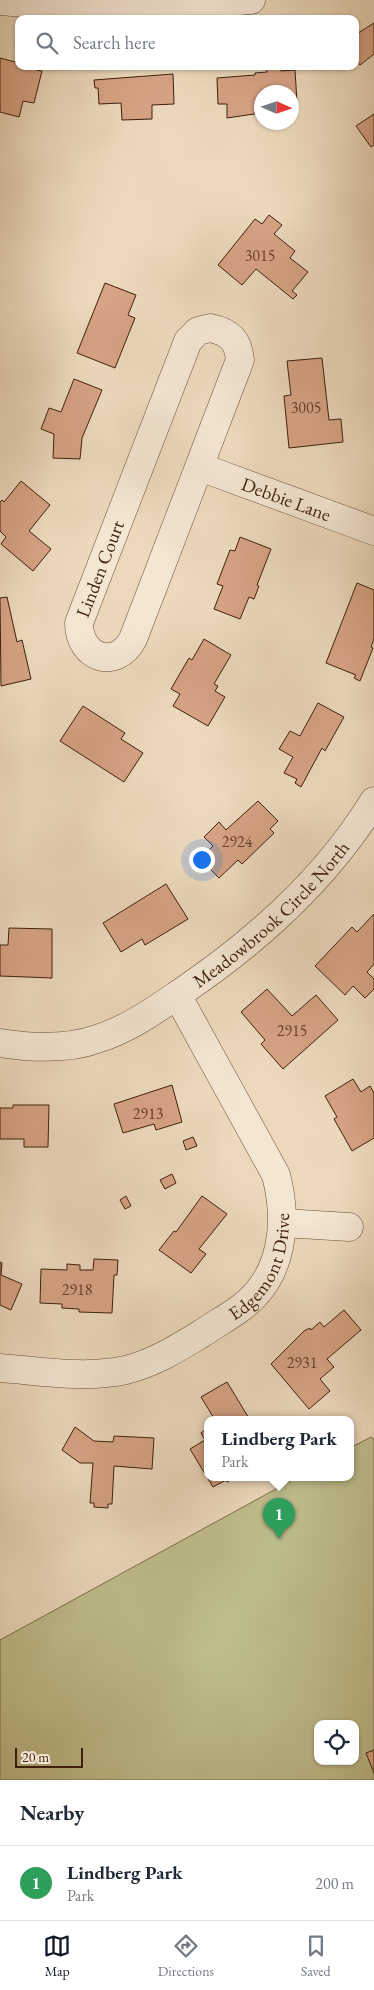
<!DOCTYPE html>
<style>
:root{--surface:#fff;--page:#f2f2f3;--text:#1f2937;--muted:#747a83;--line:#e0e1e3;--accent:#111827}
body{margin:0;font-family:"EB Garamond",serif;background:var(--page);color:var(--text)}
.controls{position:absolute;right:15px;bottom:15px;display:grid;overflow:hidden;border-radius:10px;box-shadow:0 1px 4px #0004}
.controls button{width:45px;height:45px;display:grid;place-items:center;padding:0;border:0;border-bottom:1px solid var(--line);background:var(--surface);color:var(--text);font:25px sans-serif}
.compass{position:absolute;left:254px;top:85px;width:45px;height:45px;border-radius:50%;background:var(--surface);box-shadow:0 1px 4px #0004;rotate:93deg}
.scale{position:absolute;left:15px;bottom:12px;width:68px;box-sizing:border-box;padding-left:5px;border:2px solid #3f1e0c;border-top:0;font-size:14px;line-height:18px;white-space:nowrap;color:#3f1e0c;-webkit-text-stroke:4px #f3e6d3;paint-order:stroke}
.you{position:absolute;left:201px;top:859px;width:18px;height:18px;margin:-12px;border:4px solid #fff;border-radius:50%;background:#1a73e8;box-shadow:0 0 0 8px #1a73e833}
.badge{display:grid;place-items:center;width:32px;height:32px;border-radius:50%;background:var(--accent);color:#fff;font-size:16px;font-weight:700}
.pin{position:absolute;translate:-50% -41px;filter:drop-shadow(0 1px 2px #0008)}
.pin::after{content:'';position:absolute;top:26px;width:18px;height:15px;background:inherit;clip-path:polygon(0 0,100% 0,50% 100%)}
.popup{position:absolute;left:204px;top:1416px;width:150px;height:65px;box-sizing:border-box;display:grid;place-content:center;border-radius:10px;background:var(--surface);filter:drop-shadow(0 1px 4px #0005);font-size:16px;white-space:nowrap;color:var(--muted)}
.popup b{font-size:19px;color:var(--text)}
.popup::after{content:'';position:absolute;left:50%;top:100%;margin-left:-10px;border:10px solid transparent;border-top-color:var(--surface)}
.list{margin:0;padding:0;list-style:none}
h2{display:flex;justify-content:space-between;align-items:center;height:65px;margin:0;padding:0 20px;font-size:21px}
h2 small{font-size:16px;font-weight:400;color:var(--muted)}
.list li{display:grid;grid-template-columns:32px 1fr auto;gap:15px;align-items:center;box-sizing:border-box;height:75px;padding:0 20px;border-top:1px solid var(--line)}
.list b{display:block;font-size:19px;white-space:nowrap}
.list p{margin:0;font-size:16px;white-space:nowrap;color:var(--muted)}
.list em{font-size:16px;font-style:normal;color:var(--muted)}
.icon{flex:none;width:28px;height:28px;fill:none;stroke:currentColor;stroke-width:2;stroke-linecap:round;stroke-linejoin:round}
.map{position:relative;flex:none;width:374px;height:1780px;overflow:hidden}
.search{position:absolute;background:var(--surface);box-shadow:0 1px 4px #0004;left:15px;right:15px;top:15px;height:55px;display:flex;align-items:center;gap:12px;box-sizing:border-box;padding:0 18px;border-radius:10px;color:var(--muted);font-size:19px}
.sheet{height:140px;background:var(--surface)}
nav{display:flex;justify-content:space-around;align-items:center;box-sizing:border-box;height:70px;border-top:1px solid var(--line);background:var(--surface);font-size:14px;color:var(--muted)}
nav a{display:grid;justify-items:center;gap:2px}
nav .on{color:var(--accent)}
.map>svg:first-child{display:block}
.park{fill:#bfbd8c;stroke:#7f6e4c;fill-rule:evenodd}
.building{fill:#d6a384;stroke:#3f1e0c}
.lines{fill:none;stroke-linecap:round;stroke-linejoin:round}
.minor-casing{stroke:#6a4d38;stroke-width:29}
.minor{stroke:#f3e6d3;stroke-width:28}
.labels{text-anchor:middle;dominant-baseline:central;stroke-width:4;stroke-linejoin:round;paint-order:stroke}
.number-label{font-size:16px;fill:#653f2a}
.street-label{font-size:19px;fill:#3f1e0c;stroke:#f3e6d3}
</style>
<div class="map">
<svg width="374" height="1780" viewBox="0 0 374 1780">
<rect width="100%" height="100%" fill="#ecd9bc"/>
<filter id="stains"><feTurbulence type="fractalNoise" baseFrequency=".004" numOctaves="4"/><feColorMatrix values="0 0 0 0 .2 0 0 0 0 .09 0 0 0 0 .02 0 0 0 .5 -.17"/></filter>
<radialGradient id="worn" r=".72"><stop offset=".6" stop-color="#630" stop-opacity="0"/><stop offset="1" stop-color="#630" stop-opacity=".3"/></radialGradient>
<path class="park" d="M 371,1437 L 374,1439 L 374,1780 L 0,1780 L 0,1640 L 296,1478 L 350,1478 L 350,1448 ZM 318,1724 L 355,1724 L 355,1761 L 318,1761 Z"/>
<g class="building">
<polygon points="374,23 374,54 360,65 355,58 355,35"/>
<polygon points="0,58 19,63 19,66 42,71 34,103 23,101 19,117 0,112"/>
<polygon points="266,66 280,66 281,71 295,70 297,102 292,102 292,92 262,92 261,113 227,118 227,104 218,104 217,78 255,75 255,73 267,72"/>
<polygon points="173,74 174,104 152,105 152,119 122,120 121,103 99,104 98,88 95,88 94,80"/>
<polygon points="374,114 374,145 371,147 356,126"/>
<polygon points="269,215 282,225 274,234 295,251 290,258 308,272 292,291 297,295 293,299 256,269 242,285 218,265 255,219 262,224"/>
<polygon points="105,283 136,295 128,315 135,318 115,368 77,353"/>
<polygon points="322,358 329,420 341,419 343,442 289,448 284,396 291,395 287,361"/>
<polygon points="74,379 102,390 82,438 80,459 53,458 54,434 41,429 49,408 61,412"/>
<polygon points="21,481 50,505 29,531 51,549 33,571 1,544 6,537 0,531 0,502 2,500 4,502"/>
<polygon points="240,537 271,549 257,585 259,586 254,599 249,597 240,619 214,609 223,586 217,584 230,550 235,551"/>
<polygon points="357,583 374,590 374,639 371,647 373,648 360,681 354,678 356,675 326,663"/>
<polygon points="7,597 17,642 22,640 31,679 1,686 0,598"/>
<polygon points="204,639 231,655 214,684 218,686 215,691 225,697 208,726 173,706 180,694 171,689 189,658 192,660"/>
<polygon points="318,703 344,717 325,751 322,748 301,787 295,783 297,779 284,773 293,757 279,749 290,731 300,736"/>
<polygon points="83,706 125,733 121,739 143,753 124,782 60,741"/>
<polygon points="258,801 278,821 270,829 274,833 242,864 238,860 219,878 200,859 213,846 204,837 219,822 226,830"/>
<polygon points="166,884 188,919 145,945 142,939 121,952 103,923"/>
<polygon points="374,914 374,964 367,972 374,979 374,989 365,998 353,986 345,995 315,966 352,927 357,932"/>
<polygon points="9,928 52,929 52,978 0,976 0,945 8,945"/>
<polygon points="267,989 292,1016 316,995 338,1020 283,1069 261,1044 265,1040 241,1012"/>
<polygon points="353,1079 361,1092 370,1086 374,1093 374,1138 352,1151 334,1119 337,1117 325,1096"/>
<polygon points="172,1085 182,1122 156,1130 154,1124 123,1133 114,1104"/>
<polygon points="13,1105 49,1105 48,1147 24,1147 24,1139 0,1139 0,1108 13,1108"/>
<polygon points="193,1137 197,1146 186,1150 183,1141"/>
<polygon points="172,1174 176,1183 165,1189 160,1180"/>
<polygon points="126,1196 131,1206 125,1209 120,1200"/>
<polygon points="202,1196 227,1214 199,1249 206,1254 191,1273 159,1250 174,1231 176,1232"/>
<polygon points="94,1259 118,1260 117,1275 114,1275 112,1313 79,1312 79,1309 62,1308 62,1304 40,1303 41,1269 67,1270 67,1264 80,1265 80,1270 93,1270"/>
<polygon points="0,1262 2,1263 1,1275 22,1284 11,1310 0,1305"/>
<polygon points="344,1310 361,1330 327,1359 334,1367 320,1379 330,1391 309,1409 271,1364 304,1331 310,1328 311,1330 320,1322 324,1327"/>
<polygon points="227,1382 250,1420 215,1420 201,1397"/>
<polygon points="75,1427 94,1441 113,1442 114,1436 154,1438 152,1469 114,1466 112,1504 108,1504 108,1508 94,1507 94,1503 90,1503 93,1463 80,1463 62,1450"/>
<polygon points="208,1428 208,1478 234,1478 227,1482 226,1480 213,1487 190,1449 205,1440 201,1433"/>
<polygon points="374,1750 374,1773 366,1753"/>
</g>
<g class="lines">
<g class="minor-casing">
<g id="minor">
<polyline points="0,1 67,7 130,9 251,0"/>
<path d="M 210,328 C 230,332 238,340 240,360 L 133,639 C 116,671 79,658 79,623 L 188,341 L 198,331 Z"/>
<path id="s1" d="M 200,467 L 374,531"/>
<path id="s2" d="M 0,1043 C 32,1048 66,1050 97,1039 C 129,1029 155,1010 183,991 C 258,940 326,879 374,801"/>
<polyline points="283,1223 349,1227"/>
<path id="s3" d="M 0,1368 C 41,1371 85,1379 126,1370 C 154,1363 176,1349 201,1334 C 214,1325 229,1317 242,1307 C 284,1275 288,1221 276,1175 L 177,995"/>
</g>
</g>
<use href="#minor" class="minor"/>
</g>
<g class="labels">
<g class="number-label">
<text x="260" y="255">3015</text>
<text x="306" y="407">3005</text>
<text x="237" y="841">2924</text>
<text x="292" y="1030">2915</text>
<text x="148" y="1113">2913</text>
<text x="77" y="1289">2918</text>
<text x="302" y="1362">2931</text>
</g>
<g class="street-label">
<text stroke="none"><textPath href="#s1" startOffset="92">Debbie Lane</textPath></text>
<text transform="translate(100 569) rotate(-69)">Linden Court</text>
<text stroke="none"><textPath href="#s2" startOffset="314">Meadowbrook Circle North</textPath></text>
<text stroke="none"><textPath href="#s3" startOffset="305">Edgemont Drive</textPath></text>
</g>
</g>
<rect width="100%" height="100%" filter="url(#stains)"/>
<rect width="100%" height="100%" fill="url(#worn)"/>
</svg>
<div class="controls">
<button><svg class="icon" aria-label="locate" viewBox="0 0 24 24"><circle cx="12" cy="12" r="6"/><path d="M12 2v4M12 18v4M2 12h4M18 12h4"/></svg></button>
</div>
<svg class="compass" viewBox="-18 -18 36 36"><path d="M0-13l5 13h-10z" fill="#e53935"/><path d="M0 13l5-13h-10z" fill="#747a83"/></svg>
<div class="scale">20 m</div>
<div class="you"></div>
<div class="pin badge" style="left:279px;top:1539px;background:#2e9e5b">1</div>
<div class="popup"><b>Lindberg Park</b>Park</div>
<div class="search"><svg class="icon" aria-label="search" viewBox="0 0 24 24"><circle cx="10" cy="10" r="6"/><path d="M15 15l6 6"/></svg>Search here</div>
</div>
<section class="sheet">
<h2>Nearby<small></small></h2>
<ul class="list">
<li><span class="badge" style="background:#2e9e5b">1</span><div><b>Lindberg Park</b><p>Park</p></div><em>200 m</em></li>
</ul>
</section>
<nav>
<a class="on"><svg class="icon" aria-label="map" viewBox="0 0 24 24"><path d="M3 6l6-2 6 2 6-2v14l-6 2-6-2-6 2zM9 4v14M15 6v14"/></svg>Map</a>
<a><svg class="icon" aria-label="directions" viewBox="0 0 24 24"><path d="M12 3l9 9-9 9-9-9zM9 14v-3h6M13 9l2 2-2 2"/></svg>Directions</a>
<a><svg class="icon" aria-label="saved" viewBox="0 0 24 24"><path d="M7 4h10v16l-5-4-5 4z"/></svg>Saved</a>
</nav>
